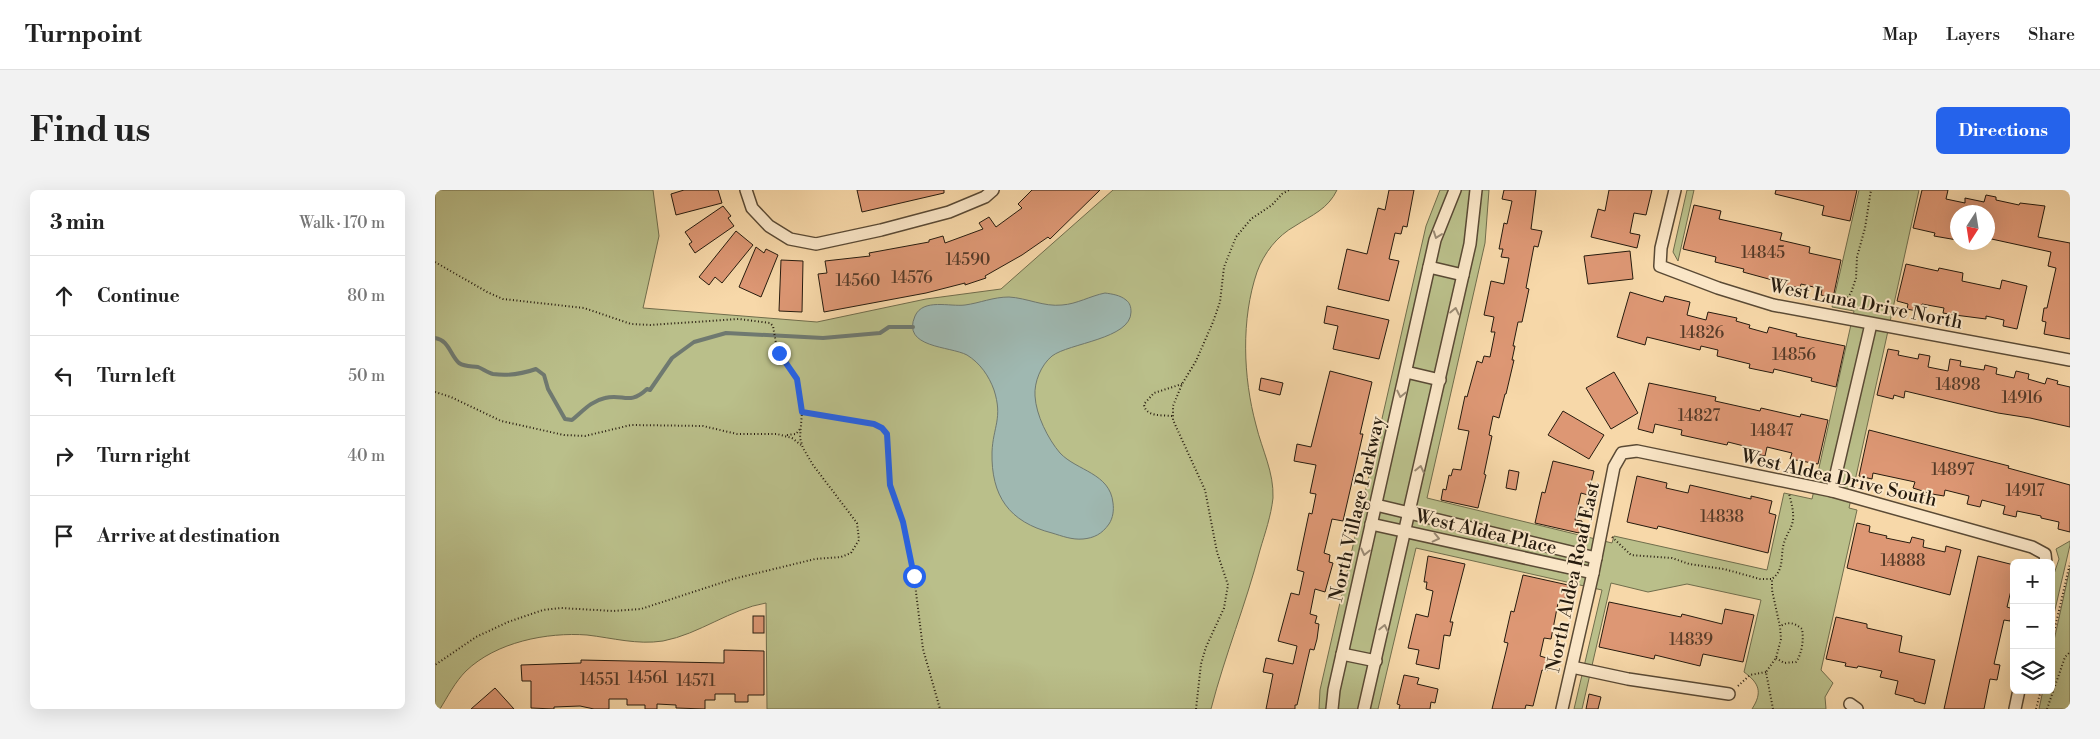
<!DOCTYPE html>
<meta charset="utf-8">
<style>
:root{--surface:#fff;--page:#f2f2f2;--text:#222;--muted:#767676;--line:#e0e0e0;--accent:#2563eb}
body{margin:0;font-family:"Libre Bodoni",serif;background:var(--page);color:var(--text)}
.controls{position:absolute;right:15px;bottom:15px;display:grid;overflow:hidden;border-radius:8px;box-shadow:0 5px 20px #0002}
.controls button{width:45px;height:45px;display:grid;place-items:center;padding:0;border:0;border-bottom:1px solid var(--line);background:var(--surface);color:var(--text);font:25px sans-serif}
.compass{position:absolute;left:1515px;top:15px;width:45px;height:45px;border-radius:50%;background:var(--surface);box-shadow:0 5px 20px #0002;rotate:192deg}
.stop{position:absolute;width:15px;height:15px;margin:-11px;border:4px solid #2563eb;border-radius:50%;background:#fff}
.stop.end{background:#2563eb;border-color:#fff;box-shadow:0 1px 5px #0008}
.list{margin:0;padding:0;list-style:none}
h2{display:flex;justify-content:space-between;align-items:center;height:65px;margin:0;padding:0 20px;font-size:21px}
h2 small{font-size:16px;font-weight:400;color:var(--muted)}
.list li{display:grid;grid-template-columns:32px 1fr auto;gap:15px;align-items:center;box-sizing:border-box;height:80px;padding:0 20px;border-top:1px solid var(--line)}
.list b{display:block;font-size:19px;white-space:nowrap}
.list em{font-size:16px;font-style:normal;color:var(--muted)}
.icon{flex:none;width:28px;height:28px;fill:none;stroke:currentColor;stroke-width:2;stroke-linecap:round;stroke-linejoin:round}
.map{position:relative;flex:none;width:1635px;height:519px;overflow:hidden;border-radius:8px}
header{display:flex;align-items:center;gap:30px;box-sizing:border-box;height:70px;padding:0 25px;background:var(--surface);border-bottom:1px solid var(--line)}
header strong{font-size:24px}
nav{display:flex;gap:28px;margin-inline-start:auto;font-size:18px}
.intro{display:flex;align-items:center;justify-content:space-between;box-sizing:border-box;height:120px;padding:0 30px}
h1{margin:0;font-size:35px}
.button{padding:12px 22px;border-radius:8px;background:var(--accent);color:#fff;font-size:18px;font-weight:700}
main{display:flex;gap:30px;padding:0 30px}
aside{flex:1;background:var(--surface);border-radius:8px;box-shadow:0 5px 20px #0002}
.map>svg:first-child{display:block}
.green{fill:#babf8a;stroke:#706d4c}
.water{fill:#9fb8b1;stroke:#6f7970}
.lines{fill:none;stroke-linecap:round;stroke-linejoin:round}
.stream{stroke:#6f7970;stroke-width:4}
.building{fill:#dd9774;stroke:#261b0e}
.street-casing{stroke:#5a4a35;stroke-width:14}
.path{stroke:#261b0e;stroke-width:2;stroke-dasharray:1 2.5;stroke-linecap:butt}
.street{stroke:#fae6c7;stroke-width:11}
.oneway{stroke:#9b8b74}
.route{stroke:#2563eb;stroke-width:6}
.labels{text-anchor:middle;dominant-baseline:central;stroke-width:4;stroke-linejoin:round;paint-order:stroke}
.number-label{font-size:16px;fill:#543a28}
.street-label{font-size:19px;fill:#261b0e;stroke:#fae6c7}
</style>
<header>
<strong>Turnpoint</strong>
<nav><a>Map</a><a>Layers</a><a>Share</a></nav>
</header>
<div class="intro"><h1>Find us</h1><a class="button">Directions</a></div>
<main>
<aside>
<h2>3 min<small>Walk · 170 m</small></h2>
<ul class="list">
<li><svg class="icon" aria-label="ahead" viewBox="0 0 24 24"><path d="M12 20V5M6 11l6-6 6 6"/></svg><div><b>Continue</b></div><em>80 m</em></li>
<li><svg class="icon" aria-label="left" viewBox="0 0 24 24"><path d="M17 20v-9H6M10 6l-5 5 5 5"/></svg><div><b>Turn left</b></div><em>50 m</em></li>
<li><svg class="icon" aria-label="right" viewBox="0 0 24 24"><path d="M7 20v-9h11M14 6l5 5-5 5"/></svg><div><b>Turn right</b></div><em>40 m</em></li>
<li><svg class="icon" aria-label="arrive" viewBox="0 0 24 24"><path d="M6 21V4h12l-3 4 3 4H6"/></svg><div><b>Arrive at destination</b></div></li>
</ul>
</aside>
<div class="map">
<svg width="1635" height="519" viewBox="0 0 1635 519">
<rect width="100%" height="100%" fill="#f7d8a9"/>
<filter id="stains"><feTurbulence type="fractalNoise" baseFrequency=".004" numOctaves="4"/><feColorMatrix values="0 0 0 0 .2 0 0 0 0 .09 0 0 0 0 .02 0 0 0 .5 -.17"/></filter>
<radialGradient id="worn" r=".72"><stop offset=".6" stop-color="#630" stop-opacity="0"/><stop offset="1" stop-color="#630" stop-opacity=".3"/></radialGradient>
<g class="green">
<path d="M 0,0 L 218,0 L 224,46 L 208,118 L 382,132 L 491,109 L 566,99 L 678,0 L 902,0 C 893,19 877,25 860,36 C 842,46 829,63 822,82 C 806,129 808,187 821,235 C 827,260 839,282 838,308 C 836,326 830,343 825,360 C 811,414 790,465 776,519 L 332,519 L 331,413 C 295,419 265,444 228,451 C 202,455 178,448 152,445 C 112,442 61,452 31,481 C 20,492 13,506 5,519 L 0,519 Z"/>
<path d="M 1005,0 L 1054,0 L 1050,53 L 992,308 L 1177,353 L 1179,346 L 1332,380 L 1349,303 L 1377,309 L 1419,121 L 1397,117 L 1424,0 L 1484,0 L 1414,318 L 1422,320 L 1386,480 L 1398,493 L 1390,507 L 1391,519 L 1317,519 C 1328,502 1324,493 1309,482 L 1326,410 L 1252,394 L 1213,402 L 1176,393 L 1147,519 L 1139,519 L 1167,400 L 981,358 L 943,519 L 884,519 L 885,500 L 991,36 Z"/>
<polygon points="1252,0 1259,0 1243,71 1238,62"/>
<polygon points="1635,351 1635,355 1616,437 1616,393 1624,369 1621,359"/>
<polygon points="1635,378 1635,519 1604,519 1608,500 1616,500 1616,464"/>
</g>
<path class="water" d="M 670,103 C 677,104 685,105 691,110 C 695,113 696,117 696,122 C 696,149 634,153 617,166 C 606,175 599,192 600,206 C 601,225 613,249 625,263 C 642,281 675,283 678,313 C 679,320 678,328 674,334 C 667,344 659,348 648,349 C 637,350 627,346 617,343 C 574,332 556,306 557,262 C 558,237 568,228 559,200 C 554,186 545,173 532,165 C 515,156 466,158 480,126 C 488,108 515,117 530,115 C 545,113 558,107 574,107 C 592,108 609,117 627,115 C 642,114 655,106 670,103 Z"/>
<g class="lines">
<path class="stream" d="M 0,148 C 14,150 15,165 24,173 C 30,177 36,176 43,177 C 48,179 53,183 58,184 C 73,186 87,184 101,179 L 109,185 L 113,199 L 130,229 L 137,230 C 148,221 156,211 170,208 C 188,203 194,216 212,199 L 215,200 L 237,168 L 259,152 L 291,143 L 388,148 L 445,143 L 454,137 L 478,137"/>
</g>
<g class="building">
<polygon points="249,0 283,0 287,13 241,25 236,4"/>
<polygon points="422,0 509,0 509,3 427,22"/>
<polygon points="597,0 665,0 615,49 613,47 587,65 550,86 551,88 530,95 530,93 491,103 389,122 383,84 392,83 390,71 435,66 434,63 494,52 494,50 508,46 510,53 548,39 544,33 554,27 561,37 587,18 583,14"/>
<polygon points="954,0 979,0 972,37 968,36 966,44 960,43 954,69 964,71 954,111 903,99 912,59 932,64 943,18 950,20"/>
<polygon points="1069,0 1101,0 1096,39 1107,41 1103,57 1099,56 1091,98 1094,99 1087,132 1083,132 1078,156 1080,156 1077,170 1079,170 1071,204 1070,204 1064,228 1058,226 1054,245 1057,246 1049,284 1051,285 1043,318 1006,310 1008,299 1011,300 1014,285 1016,286 1018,279 1026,280 1034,241 1023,239 1030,206 1032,207 1042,171 1047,173 1049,166 1055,167 1060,142 1056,142 1059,127 1049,125 1056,91 1069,94 1074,68 1066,67 1068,59 1064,59 1069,33 1072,34 1077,11 1067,9"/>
<polygon points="1174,0 1217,0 1211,25 1199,23 1195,43 1205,45 1202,58 1156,47 1163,19 1170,21"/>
<polygon points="1341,0 1422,0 1415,31 1387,25 1389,16 1340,4"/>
<polygon points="1487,0 1513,0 1511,9 1530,13 1530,8 1549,12 1551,5 1561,7 1561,10 1584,15 1585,13 1610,16 1603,47 1635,53 1635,149 1609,144 1611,132 1607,131 1609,118 1612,118 1621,78 1613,76 1616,62 1552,48 1552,22 1522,22 1522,50 1499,46 1500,43 1478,38"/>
<polygon points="1259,15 1286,21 1284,29 1347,43 1345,50 1375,57 1374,63 1406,70 1398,108 1386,105 1387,99 1366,94 1365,98 1341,93 1341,91 1308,82 1309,79 1280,72 1281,67 1248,59"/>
<polygon points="288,16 296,26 293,28 299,36 260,63 254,54 257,52 250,42"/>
<polygon points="301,41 318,55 287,93 280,87 274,95 264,87"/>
<polygon points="321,57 329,63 331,59 343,65 326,107 304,97"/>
<polygon points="1195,61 1198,89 1153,94 1149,66"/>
<polygon points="346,70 368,71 367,122 344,121"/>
<polygon points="1471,74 1503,81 1504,78 1528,83 1527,91 1565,99 1567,90 1592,96 1582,139 1568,136 1569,130 1551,126 1551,129 1520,125 1508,123 1509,118 1487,114 1486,122 1472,119 1473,114 1462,111"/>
<polygon points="1195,102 1228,112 1230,106 1255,112 1252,125 1271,130 1273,122 1302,128 1301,131 1315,135 1314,138 1332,143 1334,137 1362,144 1361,146 1410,156 1401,197 1376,191 1377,188 1339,179 1338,183 1314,178 1315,174 1282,166 1283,160 1266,156 1265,160 1212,147 1210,155 1182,147"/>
<polygon points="892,116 954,130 944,169 898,159 903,136 889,133"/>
<polygon points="1453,159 1464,161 1463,165 1483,169 1484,164 1495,166 1493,177 1513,181 1515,169 1526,171 1525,176 1549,180 1550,175 1562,178 1561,184 1579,188 1581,181 1594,184 1593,189 1610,194 1612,188 1623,191 1622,194 1635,197 1635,237 1595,228 1563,223 1470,201 1469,208 1459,205 1458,209 1442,205"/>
<polygon points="895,181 937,192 925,244 928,244 908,331 897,329 889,363 895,365 894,372 898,373 890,402 880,399 875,424 882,426 880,433 884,434 882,449 879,460 875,459 862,515 860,515 860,519 831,519 838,484 828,482 831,468 858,474 862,456 843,451 856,403 864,405 869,382 862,380 874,323 877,324 881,304 875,303 881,275 859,271 862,254 876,257"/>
<polygon points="1179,182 1203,223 1176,239 1151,198"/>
<polygon points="826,188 848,193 845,205 824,200"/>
<polygon points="1214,193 1281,207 1280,211 1325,221 1326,218 1365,227 1366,224 1393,230 1383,274 1355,269 1357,263 1332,257 1330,266 1316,263 1317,258 1293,252 1292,255 1246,245 1247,240 1220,234 1218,243 1203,239"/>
<polygon points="1128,221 1169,245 1154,269 1113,245"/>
<polygon points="1434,240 1574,276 1573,278 1635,295 1635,342 1623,339 1624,332 1606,328 1606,326 1582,321 1581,327 1568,324 1570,316 1547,310 1545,317 1532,314 1534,306 1510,300 1509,306 1497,304 1478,298 1480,292 1438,283 1437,289 1424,286"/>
<polygon points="1118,271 1159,281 1153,305 1146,303 1140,330 1147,331 1144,343 1100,333 1107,302 1110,303"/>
<polygon points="1074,280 1084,282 1081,300 1071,298"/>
<polygon points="1202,286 1232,293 1231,298 1253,303 1255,295 1316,309 1316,306 1337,311 1334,323 1341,325 1333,363 1223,336 1222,339 1192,332"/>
<polygon points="1422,333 1435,336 1434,342 1452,346 1451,348 1475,353 1477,347 1489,350 1488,357 1510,362 1511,356 1526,360 1515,405 1412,378"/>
<polygon points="993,366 1030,374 1015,432 1018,432 1015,446 1009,445 1004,479 981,474 984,460 973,458 981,424 993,427 998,401 991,399 992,392 989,392"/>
<polygon points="1543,366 1579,375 1579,388 1572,417 1578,419 1575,431 1569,430 1559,474 1565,475 1562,490 1555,489 1549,519 1509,519"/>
<polygon points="1088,385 1133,395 1130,409 1124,408 1116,449 1109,448 1105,466 1115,469 1112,481 1107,480 1098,516 1091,515 1090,519 1057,519 1073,453 1069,452 1076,421 1079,422"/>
<polygon points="1174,412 1246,427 1247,424 1287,434 1290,419 1319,425 1308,472 1268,464 1265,476 1220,465 1219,469 1164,457"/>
<rect x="318" y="426" width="11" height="17"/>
<polygon points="1401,427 1432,434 1432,438 1467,446 1464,462 1500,470 1490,514 1479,511 1479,509 1460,504 1463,491 1445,487 1447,481 1423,476 1422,478 1410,476 1411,473 1391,469"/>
<polygon points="289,460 329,461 329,505 313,505 313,512 300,512 300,504 280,504 280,510 270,510 270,519 241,518 241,515 222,514 222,519 210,519 210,515 192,515 192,509 174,509 174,519 159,519 145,516 119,517 119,519 96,518 96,491 87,491 86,475 146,473 146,470 289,473"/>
<polygon points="969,485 984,488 982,494 1003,499 1000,513 996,512 995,519 964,519 965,515 962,514"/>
<polygon points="60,498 79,519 36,519"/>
<polygon points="1154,504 1166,507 1163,519 1151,519"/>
</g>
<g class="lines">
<g class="street-casing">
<g id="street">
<polyline points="311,0 317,18 334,36 355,49 381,54 446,40 514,22 550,7 558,0"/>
<polyline points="1240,0 1226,58 1225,76 1283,98 1338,115 1635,170"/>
<polyline points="994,77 1028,85"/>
<polyline points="971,182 1005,190"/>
<polyline points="1397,301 1436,134"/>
<polyline points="941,315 1161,368"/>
<polyline points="936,334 1158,383"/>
<polyline points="907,464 941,471"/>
<polyline points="1137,477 1193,489 1294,504"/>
<polyline points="1415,514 1422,519"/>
<polyline points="897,519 899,500 1000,50 1020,0"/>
<polyline points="929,519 1035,54 1041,0"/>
<polyline points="1127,519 1158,383 1179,277 1187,263 1202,261 1397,301 1597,357 1610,364 1611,373"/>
<polyline points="1580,519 1584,500"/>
</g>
</g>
<g class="path">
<polyline points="0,72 52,102 68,109 149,118 196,134 215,135 304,129 335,133 338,136 342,159 362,189 367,222 365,248 368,258 378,275 422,333 424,350 416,363 406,367 380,369 298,389 206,419 178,421 126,418 108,420 73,432 41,447 0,475"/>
<polyline points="1406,116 1416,103 1421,88 1422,67 1430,38 1436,0"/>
<polyline points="0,202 16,207 66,231 129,245 150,246 196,235 268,236 302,244 342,244 357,248 366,255"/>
<polyline points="368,223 439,234 447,238 452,244 454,287 471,344 479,386 488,459 505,519"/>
<path d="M 737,226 C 727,225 710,227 709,214 L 719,203 L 747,194"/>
<polyline points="352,245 361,244 365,239"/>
<polyline points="1177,347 1196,365 1237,368 1254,374 1289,379 1325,389 1337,389"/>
<polyline points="1616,455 1635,373"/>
<path d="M 1341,468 L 1349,473 L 1361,472 C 1367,464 1369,449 1367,439 C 1360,433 1353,431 1346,436"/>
<polyline points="1303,496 1315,485 1331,482"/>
<polyline points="761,519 766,474 771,457 789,418 793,395 782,362 770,300 738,230 738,216 747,194 761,171 778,132 785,112 789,77 801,47 816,29 837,15 847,4 854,0"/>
<path d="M 1338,519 L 1331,482 L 1341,468 L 1346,449 L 1345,437 L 1337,400 L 1337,389 C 1350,379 1345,366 1349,353 C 1351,345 1357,338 1358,330 C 1359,321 1356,312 1354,303"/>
<polyline points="1601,519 1606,500"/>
<polyline points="1612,519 1630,467 1635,462"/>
</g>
<use href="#street" class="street"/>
</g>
<defs><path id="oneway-chevron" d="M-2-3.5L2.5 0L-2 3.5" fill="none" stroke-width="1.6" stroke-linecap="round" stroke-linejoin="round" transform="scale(1.25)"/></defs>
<g class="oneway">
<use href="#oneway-chevron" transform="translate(1002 45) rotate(110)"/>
<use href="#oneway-chevron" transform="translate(1020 121) rotate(-78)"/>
<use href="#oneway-chevron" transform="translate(966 204) rotate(103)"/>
<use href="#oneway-chevron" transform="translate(985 279) rotate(-77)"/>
<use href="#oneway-chevron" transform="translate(1001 348) rotate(13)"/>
<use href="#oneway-chevron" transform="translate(930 362) rotate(103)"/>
<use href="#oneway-chevron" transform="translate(949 438) rotate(-77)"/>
</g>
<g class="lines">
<polyline class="route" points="344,163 362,189 367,222 439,234 447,238 452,244 455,295 468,332 479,386"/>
</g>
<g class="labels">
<g class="number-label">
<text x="1328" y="63">14845</text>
<text x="533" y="70">14590</text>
<text x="477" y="88">14576</text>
<text x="423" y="91">14560</text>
<text x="1267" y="143">14826</text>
<text x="1359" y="165">14856</text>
<text x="1523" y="195">14898</text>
<text x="1587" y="208">14916</text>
<text x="1264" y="226">14827</text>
<text x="1337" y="241">14847</text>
<text x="1518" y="280">14897</text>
<text x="1590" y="301">14917</text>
<text x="1287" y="327">14838</text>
<text x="1468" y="371">14888</text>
<text x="1256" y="450">14839</text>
<text x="213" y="488">14561</text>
<text x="165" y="490">14551</text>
<text x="261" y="491">14571</text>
</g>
<g class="street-label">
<text transform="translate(1431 114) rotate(11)">West Luna Drive North</text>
<text transform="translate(1404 288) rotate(13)">West Aldea Drive South</text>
<text transform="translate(922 319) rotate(-77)">North Village Parkway</text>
<text transform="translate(1051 342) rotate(13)">West Aldea Place</text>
<text transform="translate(1138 387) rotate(-78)">North Aldea Road East</text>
</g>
</g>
<rect width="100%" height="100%" filter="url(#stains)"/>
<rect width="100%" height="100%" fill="url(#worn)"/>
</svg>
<div class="controls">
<button>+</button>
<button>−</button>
<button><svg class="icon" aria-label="layers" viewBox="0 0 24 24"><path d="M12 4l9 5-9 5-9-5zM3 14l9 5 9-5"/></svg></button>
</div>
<svg class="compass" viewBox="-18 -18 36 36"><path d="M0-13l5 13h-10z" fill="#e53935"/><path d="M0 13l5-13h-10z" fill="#767676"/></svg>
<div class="stop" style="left:479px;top:386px"></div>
<div class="stop end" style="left:344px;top:163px"></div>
</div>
</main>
